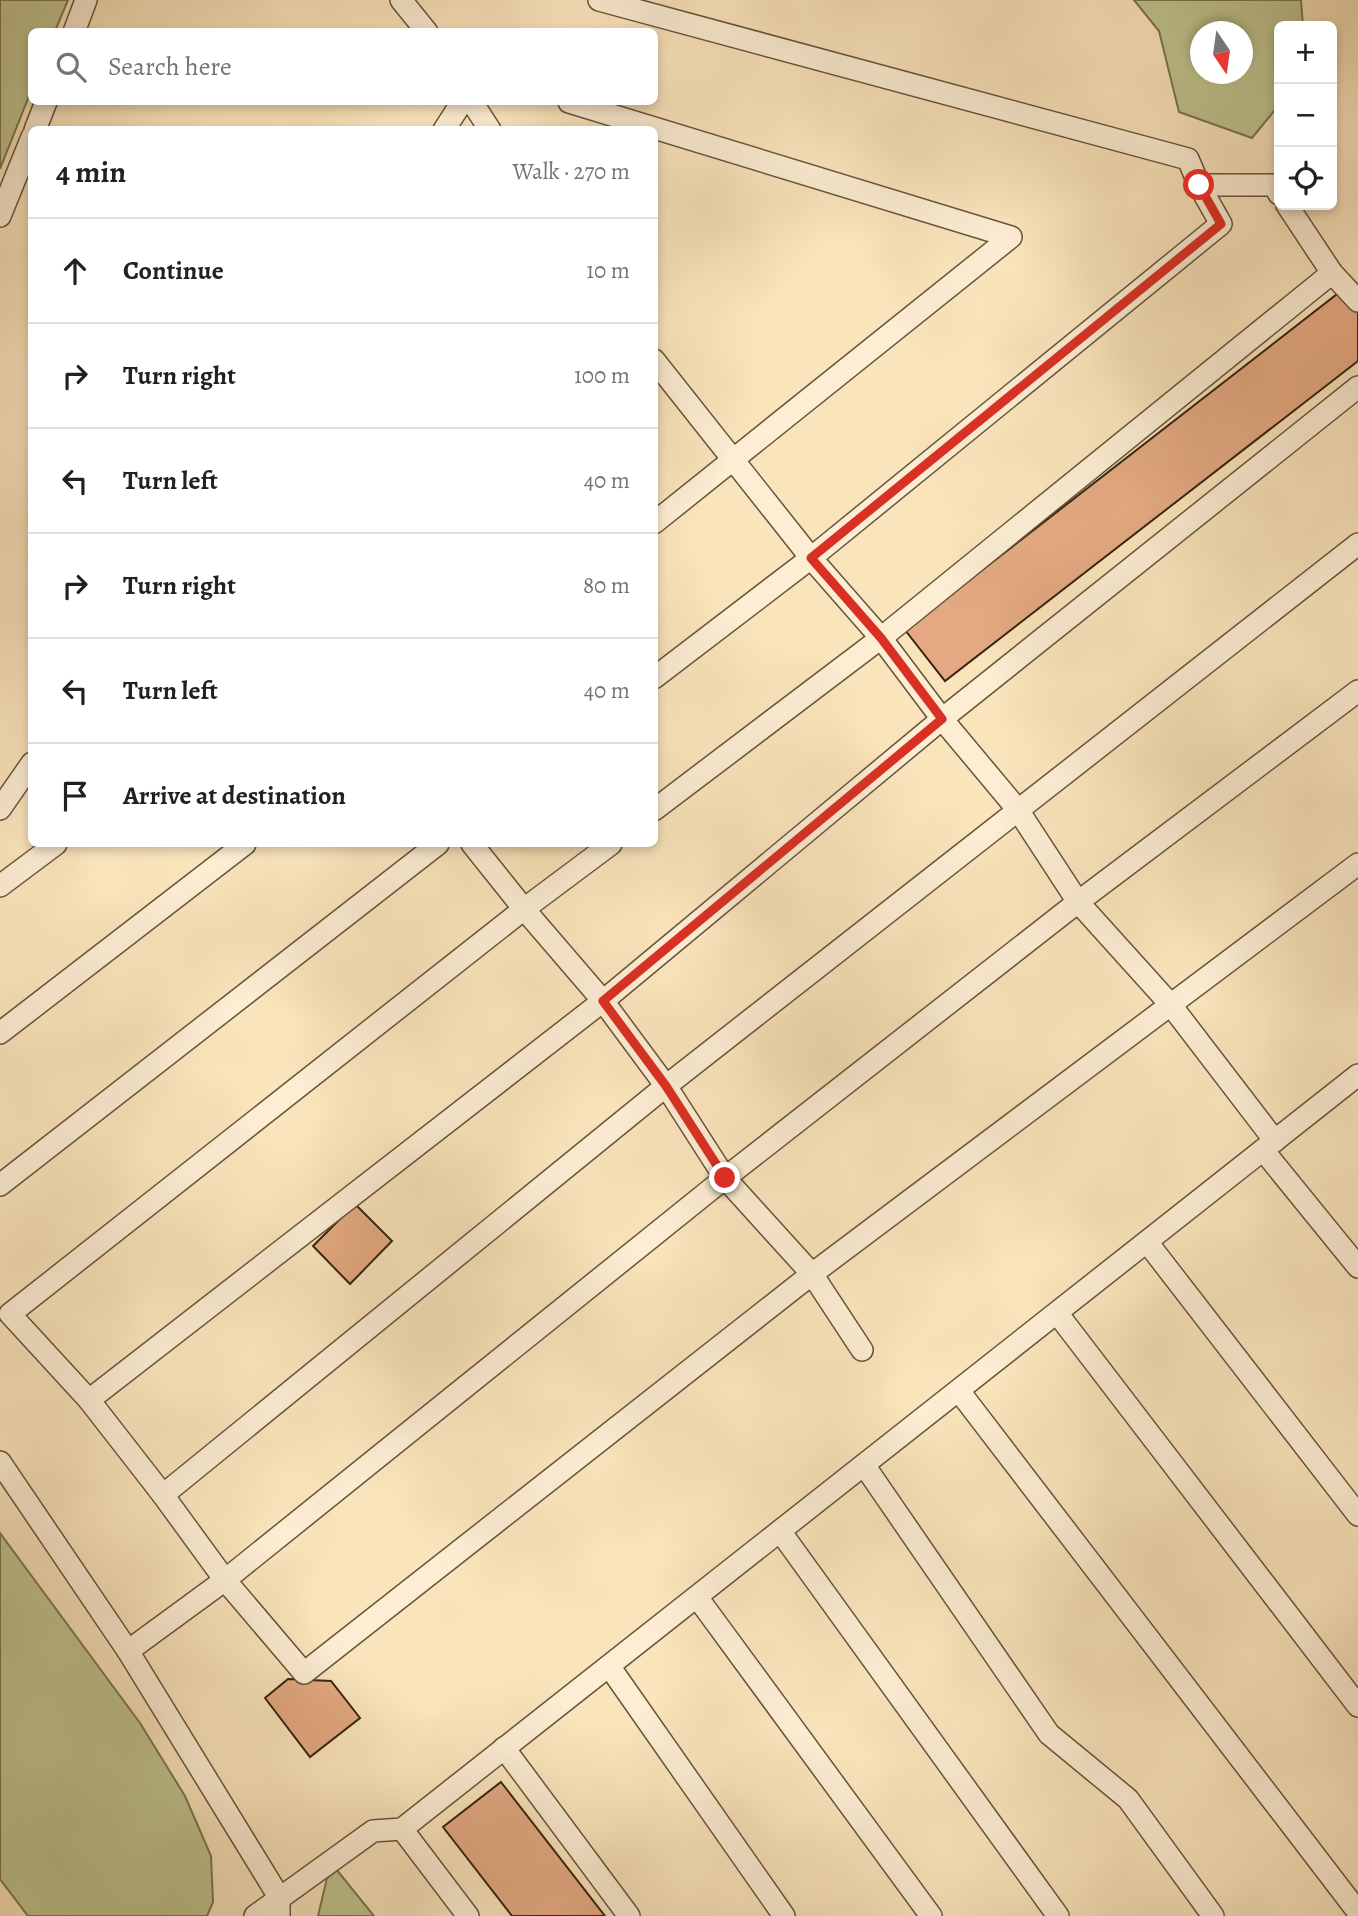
<!DOCTYPE html>
<meta charset="utf-8">
<style>
:root{--surface:#fff;--page:#f2f2f2;--text:#202124;--muted:#757577;--line:#e0e0e0}
body{margin:0;font-family:Alegreya,serif;background:var(--page);color:var(--text)}
.controls{position:absolute;right:21px;top:21px;display:grid;overflow:hidden;border-radius:10px;box-shadow:0 4px 10px #0003}
.controls button{width:63px;height:63px;display:grid;place-items:center;padding:0;border:0;border-bottom:2px solid var(--line);background:var(--surface);color:var(--text);font:35px sans-serif}
.compass{position:absolute;left:1190px;top:21px;width:63px;height:63px;border-radius:50%;background:var(--surface);box-shadow:0 4px 10px #0003;rotate:167deg}
.stop{position:absolute;width:21px;height:21px;margin:-16px;border:5px solid #d93025;border-radius:50%;background:#fff}
.stop.end{background:#d93025;border-color:#fff;box-shadow:0 2px 7px #0008}
.list{margin:0;padding:0;list-style:none}
h2{display:flex;justify-content:space-between;align-items:center;height:91px;margin:0;padding:0 28px;font-size:30px}
h2 small{font-size:23px;font-weight:400;color:var(--muted)}
.list li{display:grid;grid-template-columns:46px 1fr auto;gap:21px;align-items:center;box-sizing:border-box;height:105px;padding:0 28px;border-top:2px solid var(--line)}
.list b{display:block;font-size:26px;white-space:nowrap}
.list em{font-size:23px;font-style:normal;color:var(--muted)}
.icon{flex:none;width:38px;height:38px;fill:none;stroke:currentColor;stroke-width:2;stroke-linecap:round;stroke-linejoin:round}
.map{position:relative;flex:none;width:1358px;height:1916px;overflow:hidden}
.search{position:absolute;background:var(--surface);box-shadow:0 4px 10px #0003;left:28px;top:28px;width:630px;height:77px;display:flex;align-items:center;gap:18px;box-sizing:border-box;padding:0 24px;border-radius:10px;color:var(--muted);font-size:26px}
.panel{position:absolute;background:var(--surface);box-shadow:0 4px 10px #0003;left:28px;top:126px;width:630px;height:721px;border-radius:10px}
.map>svg:first-child{display:block}
.green{fill:#bfc48f;stroke:#7a744e;stroke-width:2;fill-rule:evenodd}
.building{fill:#e4a982;stroke:#35240e;stroke-width:2}
.lines{fill:none;stroke-linecap:round;stroke-linejoin:round}
.lane-casing{stroke:#66543a;stroke-width:24}
.lane{stroke:#fcedd3;stroke-width:21}
.route{stroke:#d93025;stroke-width:9}
</style>
<div class="map">
<svg width="1358" height="1916" viewBox="0 0 1358 1916">
<rect width="100%" height="100%" fill="#fae4bc"/>
<filter id="stains"><feTurbulence type="fractalNoise" baseFrequency=".00286" numOctaves="4"/><feColorMatrix values="0 0 0 0 .2 0 0 0 0 .09 0 0 0 0 .02 0 0 0 .5 -.17"/></filter>
<radialGradient id="worn" r=".72"><stop offset=".6" stop-color="#630" stop-opacity="0"/><stop offset="1" stop-color="#630" stop-opacity=".3"/></radialGradient>
<g class="green">
<polygon points="0,0 68,0 55,31 32,32 31,91 0,169"/>
<path d="M 1134,0 L 1301,0 L 1303,26 L 1279,26 L 1279,105 L 1252,138 L 1179,112 L 1159,31 ZM 1200,32 L 1242,32 L 1242,74 L 1200,74 Z"/>
<polygon points="0,1533 140,1723 185,1796 211,1856 213,1902 207,1916 28,1916 0,1879"/>
<polygon points="336,1869 374,1916 318,1916 327,1878"/>
</g>
<g class="building">
<polygon points="1341,291 1358,313 1358,361 945,681 905,630"/>
<polygon points="355,1204 392,1241 350,1284 313,1246"/>
<polygon points="288,1679 331,1681 360,1718 310,1757 265,1698"/>
<polygon points="501,1782 605,1916 512,1916 443,1827"/>
</g>
<g class="lines">
<g class="lane-casing">
<g id="lane">
<polyline points="401,0 427,32"/>
<polyline points="599,0 1188,159 1199,185 1221,224 811,558 654,678"/>
<polyline points="74,32 86,0"/>
<polyline points="472,102 490,130"/>
<polyline points="569,102 1011,237 654,523"/>
<polyline points="35,130 46,102"/>
<polyline points="444,130 462,102"/>
<polyline points="1199,185 1274,185 1279,194"/>
<polyline points="0,216 32,137"/>
<polyline points="1332,273 1358,301"/>
<polyline points="654,360 811,558 881,638 942,719 1018,810 1078,902 1170,1004 1275,1141"/>
<polyline points="1358,544 666,1086 163,1495 225,1580 304,1673 812,1274 1358,864"/>
<polyline points="0,809 32,763"/>
<polyline points="654,810 881,638 1332,273 1287,205"/>
<polyline points="472,844 524,909 603,1001 666,1086 725,1178 812,1274 862,1350"/>
<polyline points="0,886 56,844"/>
<polyline points="0,1033 245,844"/>
<polyline points="1263,1150 1358,1267"/>
<polyline points="0,1185 438,844"/>
<polyline points="1147,1242 1358,1515"/>
<polyline points="1057,1313 1358,1706"/>
<polyline points="959,1391 1358,1912"/>
<polyline points="89,1400 603,1001 942,719 1358,387"/>
<polyline points="0,1462 128,1651 279,1897 279,1916"/>
<polyline points="864,1465 1049,1734 1128,1799 1213,1916"/>
<polyline points="163,1495 89,1400 10,1314 524,909 611,844"/>
<polyline points="780,1531 1058,1916"/>
<polyline points="697,1597 931,1916"/>
<polyline points="128,1651 225,1580 725,1178 1078,902 1358,691"/>
<polyline points="609,1666 784,1916"/>
<polyline points="504,1748 629,1916"/>
<polyline points="402,1829 468,1916"/>
<polyline points="255,1916 373,1831 402,1829 1358,1075"/>
</g>
</g>
<use href="#lane" class="lane"/>
</g>
<g class="lines">
<polyline class="route" points="725,1178 666,1086 603,1001 942,719 881,638 811,558 1221,224 1199,185"/>
</g>
<rect width="100%" height="100%" filter="url(#stains)"/>
<rect width="100%" height="100%" fill="url(#worn)"/>
</svg>
<div class="controls">
<button>+</button>
<button>−</button>
<button><svg class="icon" aria-label="locate" viewBox="0 0 24 24"><circle cx="12" cy="12" r="6"/><path d="M12 2v4M12 18v4M2 12h4M18 12h4"/></svg></button>
</div>
<svg class="compass" viewBox="-18 -18 36 36"><path d="M0-13l5 13h-10z" fill="#e53935"/><path d="M0 13l5-13h-10z" fill="#757577"/></svg>
<div class="stop" style="left:1199px;top:185px"></div>
<div class="stop end" style="left:725px;top:1178px"></div>
<div class="search"><svg class="icon" aria-label="search" viewBox="0 0 24 24"><circle cx="10" cy="10" r="6"/><path d="M15 15l6 6"/></svg>Search here</div>
<section class="panel">
<h2>4 min<small>Walk · 270 m</small></h2>
<ul class="list">
<li><svg class="icon" aria-label="ahead" viewBox="0 0 24 24"><path d="M12 20V5M6 11l6-6 6 6"/></svg><div><b>Continue</b></div><em>10 m</em></li>
<li><svg class="icon" aria-label="right" viewBox="0 0 24 24"><path d="M7 20v-9h11M14 6l5 5-5 5"/></svg><div><b>Turn right</b></div><em>100 m</em></li>
<li><svg class="icon" aria-label="left" viewBox="0 0 24 24"><path d="M17 20v-9H6M10 6l-5 5 5 5"/></svg><div><b>Turn left</b></div><em>40 m</em></li>
<li><svg class="icon" aria-label="right" viewBox="0 0 24 24"><path d="M7 20v-9h11M14 6l5 5-5 5"/></svg><div><b>Turn right</b></div><em>80 m</em></li>
<li><svg class="icon" aria-label="left" viewBox="0 0 24 24"><path d="M17 20v-9H6M10 6l-5 5 5 5"/></svg><div><b>Turn left</b></div><em>40 m</em></li>
<li><svg class="icon" aria-label="arrive" viewBox="0 0 24 24"><path d="M6 21V4h12l-3 4 3 4H6"/></svg><div><b>Arrive at destination</b></div></li>
</ul>
</section>
</div>
